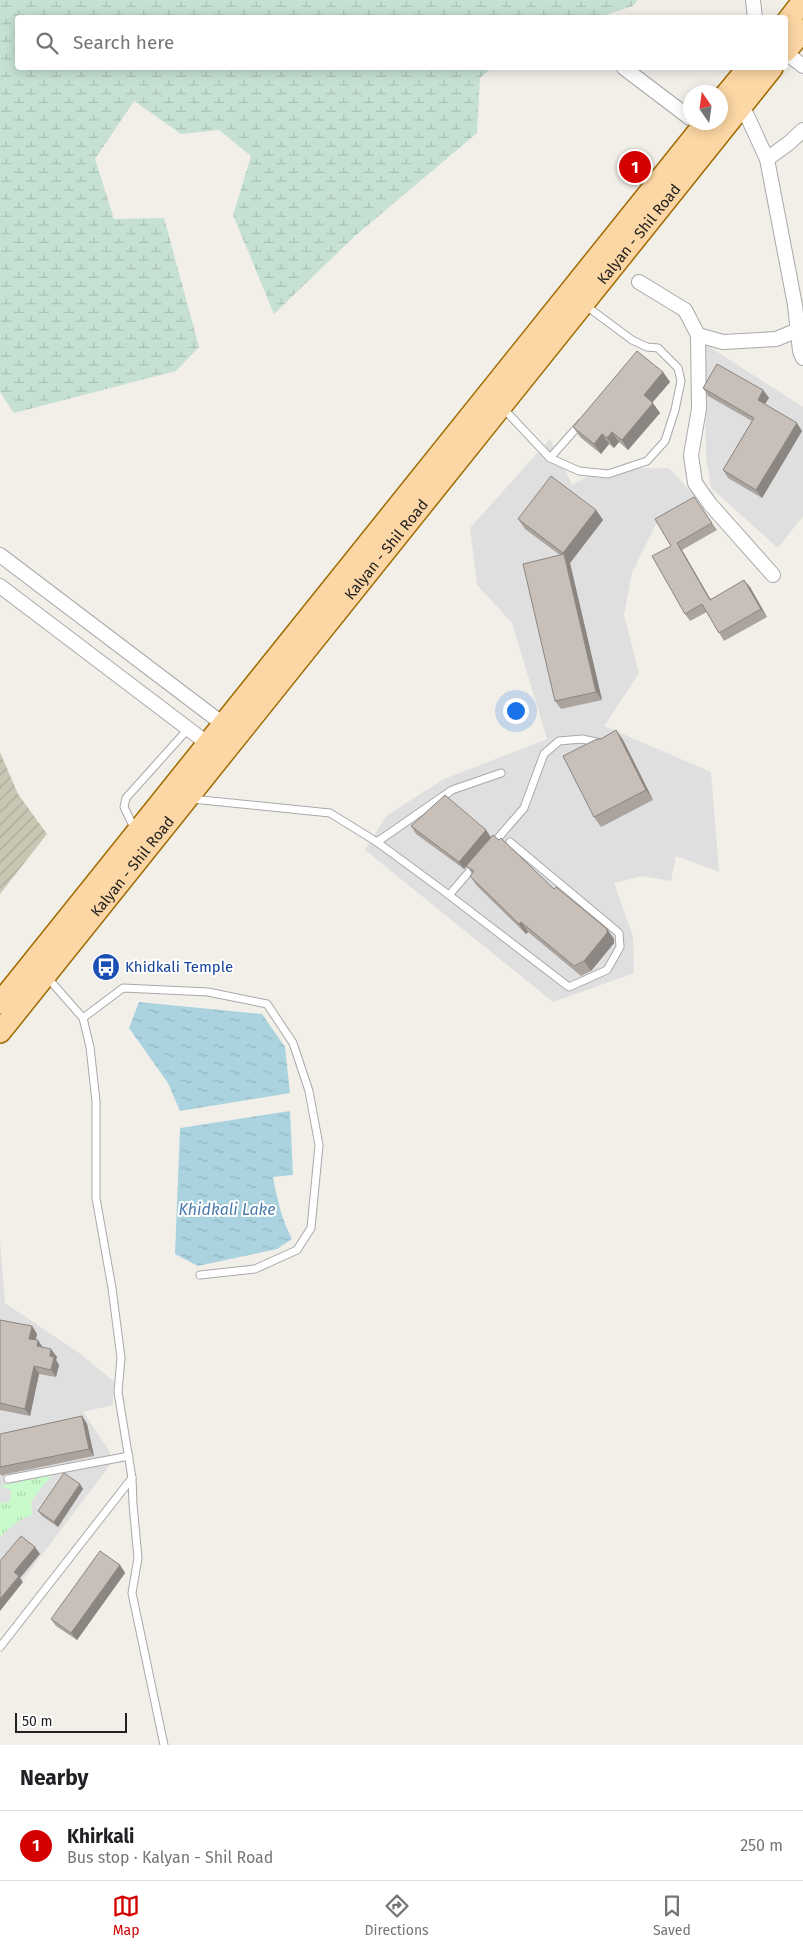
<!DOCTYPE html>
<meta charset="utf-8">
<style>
:root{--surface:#fff;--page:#f6f6f6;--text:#202124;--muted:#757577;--line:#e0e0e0;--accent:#d40000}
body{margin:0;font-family:"Fira Sans",sans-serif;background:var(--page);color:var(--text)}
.compass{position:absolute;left:683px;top:85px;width:45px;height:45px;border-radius:50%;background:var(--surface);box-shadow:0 2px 12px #0003;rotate:347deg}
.scale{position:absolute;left:15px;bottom:12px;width:112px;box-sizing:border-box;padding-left:5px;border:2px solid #222;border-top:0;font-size:14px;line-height:18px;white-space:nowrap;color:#222;-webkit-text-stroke:4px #fff;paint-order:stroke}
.you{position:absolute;left:515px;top:710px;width:18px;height:18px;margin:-12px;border:4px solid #fff;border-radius:50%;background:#1a73e8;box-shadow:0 0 0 8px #1a73e833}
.badge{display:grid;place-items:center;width:32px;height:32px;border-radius:50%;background:var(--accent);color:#fff;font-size:16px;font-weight:700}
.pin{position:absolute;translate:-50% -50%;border:2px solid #fff;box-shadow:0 1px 5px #0006}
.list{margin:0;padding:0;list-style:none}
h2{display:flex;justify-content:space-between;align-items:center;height:65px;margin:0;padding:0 20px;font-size:21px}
h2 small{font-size:16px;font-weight:400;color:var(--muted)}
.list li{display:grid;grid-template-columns:32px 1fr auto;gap:15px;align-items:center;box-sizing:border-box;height:70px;padding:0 20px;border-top:1px solid var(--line)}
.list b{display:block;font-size:19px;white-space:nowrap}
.list p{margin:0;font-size:16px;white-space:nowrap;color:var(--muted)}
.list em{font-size:16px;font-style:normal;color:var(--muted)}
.icon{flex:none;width:28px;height:28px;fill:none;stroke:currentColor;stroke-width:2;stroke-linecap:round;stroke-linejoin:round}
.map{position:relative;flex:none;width:803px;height:1745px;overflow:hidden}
.search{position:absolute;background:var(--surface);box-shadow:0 2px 12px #0003;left:15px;right:15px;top:15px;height:55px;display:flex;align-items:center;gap:12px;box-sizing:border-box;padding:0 18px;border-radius:5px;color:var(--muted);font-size:19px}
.sheet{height:135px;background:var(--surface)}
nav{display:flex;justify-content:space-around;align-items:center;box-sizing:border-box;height:70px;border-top:1px solid var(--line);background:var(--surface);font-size:14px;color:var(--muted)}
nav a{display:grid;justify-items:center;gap:2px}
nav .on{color:var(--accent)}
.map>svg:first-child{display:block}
.residential{fill:#e0dfdf}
.construction{fill:url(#construction-furrows)}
.wetland{fill:url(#wetland-marsh)}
.park{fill:url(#park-tufts)}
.water{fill:url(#water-ripples)}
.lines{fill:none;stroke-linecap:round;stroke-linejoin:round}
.service-casing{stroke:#a9a9a9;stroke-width:9}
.minor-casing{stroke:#a9a9a9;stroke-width:16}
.primary-casing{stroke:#a06b00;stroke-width:24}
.service{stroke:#fff;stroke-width:7}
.minor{stroke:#fff;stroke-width:14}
.primary{stroke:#fcd6a4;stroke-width:21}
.wall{fill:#aba49e}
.shaded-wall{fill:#8b8681}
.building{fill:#c7bfb8;stroke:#8b8681}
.labels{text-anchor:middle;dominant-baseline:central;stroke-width:4;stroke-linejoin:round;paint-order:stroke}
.street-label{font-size:15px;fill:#222;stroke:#fff}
.transit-label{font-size:15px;fill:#164399;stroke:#fff;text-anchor:start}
.water-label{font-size:16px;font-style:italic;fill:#4a7aab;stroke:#fff}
</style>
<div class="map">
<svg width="803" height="1745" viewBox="0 0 803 1745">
<defs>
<pattern id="construction-furrows" width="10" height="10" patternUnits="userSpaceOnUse" patternTransform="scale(1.25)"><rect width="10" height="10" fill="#c7c7b4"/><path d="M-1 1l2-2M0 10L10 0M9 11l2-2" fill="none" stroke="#abab9a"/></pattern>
<pattern id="wetland-marsh" width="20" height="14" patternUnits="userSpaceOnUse" patternTransform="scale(1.25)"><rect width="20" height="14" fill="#c6e0d4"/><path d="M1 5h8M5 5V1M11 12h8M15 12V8" fill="none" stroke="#aac0b6"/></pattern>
<pattern id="park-tufts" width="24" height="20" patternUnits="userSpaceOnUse" patternTransform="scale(1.25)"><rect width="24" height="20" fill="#c8facc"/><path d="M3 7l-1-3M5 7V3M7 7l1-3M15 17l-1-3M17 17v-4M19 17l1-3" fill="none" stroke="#acd6af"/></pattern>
<pattern id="water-ripples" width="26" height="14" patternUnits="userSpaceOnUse" patternTransform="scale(1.25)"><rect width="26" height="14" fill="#aad3df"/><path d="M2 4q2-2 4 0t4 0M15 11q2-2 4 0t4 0" fill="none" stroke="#92b5bf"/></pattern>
</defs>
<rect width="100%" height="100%" fill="#f2efe9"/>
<g class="residential">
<polygon points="705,344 803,407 803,516 778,548 711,488 706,457"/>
<polygon points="550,439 572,485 601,469 669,468 697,498 656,524 632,573 624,615 639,673 604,726 711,772 719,872 676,856 671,881 642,876 614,883 633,936 634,973 553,1002 365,850 386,816 444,779 547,739 512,623 477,585 470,528"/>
<polygon points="0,1240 5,1303 82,1355 114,1382 113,1405 83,1412 110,1452 110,1465 0,1610"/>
</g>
<polygon class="construction" points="0,752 18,794 47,834 0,894"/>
<polygon class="wetland" points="0,0 638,0 633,6 596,18 18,18 18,68 492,68 480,78 477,133 355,236 274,314 233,215 251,156 219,130 181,134 134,101 95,159 114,219 164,218 199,347 176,371 14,413 0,392"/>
<polygon class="park" points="52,1475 31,1501 32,1515 18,1521 0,1537 0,1503 10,1502 11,1490 0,1486"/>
<g class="water">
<polygon points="139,1002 262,1014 285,1047 290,1093 180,1111 168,1083 129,1028"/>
<path d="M 290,1111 L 293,1175 L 273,1177 C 277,1199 282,1220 292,1239 L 277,1249 L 198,1266 L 175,1254 L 180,1128 Z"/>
</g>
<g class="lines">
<g class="service-casing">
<g id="service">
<polyline points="503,408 550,458 579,471 608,474 647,461 665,441 675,410 681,381 678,368 658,348 647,347 632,340 585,305"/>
<polyline points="550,458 581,423"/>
<polyline points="192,799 330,813 377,842 452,790 501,773"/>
<polyline points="135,830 124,807 126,798 188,729"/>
<polyline points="377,842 449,895 569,987 607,970 620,947 619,933 510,842"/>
<polyline points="492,845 524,808 544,754 559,741 582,739 601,743"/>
<polyline points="449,895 475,865"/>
<polyline points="47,977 83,1018 90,1047 96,1101 96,1198 112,1288 121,1358 118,1392 132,1478 133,1504 138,1558 132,1593 164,1745"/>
<polyline points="83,1018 123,988 208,992 267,1004 293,1043 309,1091 319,1145 311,1228 297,1250 255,1269 200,1275"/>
<polyline points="8,1479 129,1456"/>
<polyline points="0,1647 132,1478"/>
</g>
</g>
<g class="minor-casing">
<g id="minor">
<polyline points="753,0 755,18"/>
<polyline points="786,53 803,66"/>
<polyline points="624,68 690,118"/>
<polyline points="737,101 742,105 767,159 795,305 800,351 803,358"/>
<polyline points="767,159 789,143 803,130"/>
<polyline points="639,282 685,310 698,335 699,409 691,455 695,483 710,504 773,575"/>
<polyline points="698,335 723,342 776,339 798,330"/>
<polyline points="0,555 223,724"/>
<polyline points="0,586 207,743"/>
</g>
</g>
<g class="primary-casing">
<g id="primary">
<polyline points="786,23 803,1"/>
<polyline points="786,51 803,30"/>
<polyline points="720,102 748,68"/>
<polyline points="0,1003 706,122"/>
<path id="s1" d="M 0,1032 L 772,68"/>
</g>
</g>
<use href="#service" class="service"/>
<use href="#minor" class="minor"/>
<use href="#primary" class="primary"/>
</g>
<g class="wall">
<polygon points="663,372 670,382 652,403 660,413 628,450 619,442 614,448 609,444 601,454 580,437 573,427"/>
<polygon points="703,388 763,390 769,398 765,404 802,431 762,498 728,478 723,470 752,421 708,396"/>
<polygon points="694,497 717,530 682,550 710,599 750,587 767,617 724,641 707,612 690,621 685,614 671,546"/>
<polygon points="596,510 603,520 570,563 602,700 561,709 555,701 560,555 525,529 518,519"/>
<polygon points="616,730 623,740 653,800 601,827 594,817 601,739"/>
<polygon points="411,826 486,830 491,837 554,889 607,929 614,939 614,943 591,971 581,976 528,932 526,934 477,886 470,876 472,874 467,866 464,869 416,834"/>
<polygon points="0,1320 32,1326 37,1334 36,1340 43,1347 57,1357 56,1360 59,1365 56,1377 39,1374 30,1416 0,1410"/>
<polygon points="82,1416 87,1424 94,1456 7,1474 2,1476 0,1474 0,1434"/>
<polygon points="80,1484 83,1489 58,1527 42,1516 38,1511"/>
<polygon points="120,1565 125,1573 77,1640 56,1626 51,1619"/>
</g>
<g class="shaded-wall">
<polygon points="663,372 670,382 650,405 644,395"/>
<polygon points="763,390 769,398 763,407 758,400"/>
<polygon points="653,403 660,413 628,450 622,440"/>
<polygon points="797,423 802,431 762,498 756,490"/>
<polygon points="612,432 619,442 614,448 607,438"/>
<polygon points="602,434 609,444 601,454 594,444"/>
<polygon points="596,510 603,520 570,563 602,700 596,692 564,554 563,553"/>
<polygon points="677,543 682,550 715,607 710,600"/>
<polygon points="744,580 750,587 767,617 761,609"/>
<polygon points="616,730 623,740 653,800 646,790"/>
<polygon points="486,830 491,838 464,869 459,862"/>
<polygon points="521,922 528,932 526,934 519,924"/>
<polygon points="607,929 614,939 614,943 591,971 584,961"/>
<polygon points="32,1326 37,1334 34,1346 29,1339"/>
<polygon points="38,1340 43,1348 37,1346"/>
<polygon points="51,1349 57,1357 56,1360 59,1365 56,1377 51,1370 50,1356"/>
<polygon points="34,1366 39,1374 30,1416 25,1409"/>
<polygon points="82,1416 87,1424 94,1456 89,1449"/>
<polygon points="80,1484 83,1489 58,1527 54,1522"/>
<polygon points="35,1547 40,1554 20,1578 23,1582 0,1611 0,1599 14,1572"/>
<polygon points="120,1565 125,1573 77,1640 71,1633"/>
</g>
<g class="building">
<polygon points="637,351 663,372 644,395 653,403 622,440 612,432 607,438 602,434 594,444 573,427"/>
<polygon points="717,364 763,390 758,400 797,423 756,490 723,470 754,418 703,388"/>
<polygon points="551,476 596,510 563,553 518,519"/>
<polygon points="694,497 712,523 677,543 710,600 744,580 761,609 719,633 702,604 685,614 652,556 671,546 655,519"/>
<polygon points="564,554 596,692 555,701 523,564"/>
<polygon points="616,730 646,790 594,817 563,756 597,739 601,739"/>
<polygon points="445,795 486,830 459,862 411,826"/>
<polygon points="493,835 499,840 501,838 554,889 556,887 607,929 607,933 584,961 574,966 521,922 519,924 470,876 474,871 466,866"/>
<polygon points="0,1320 32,1326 29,1339 38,1340 37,1346 51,1349 50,1356 54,1357 51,1370 34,1366 25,1409 0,1403"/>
<polygon points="82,1416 89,1449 0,1467 0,1434"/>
<polygon points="64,1473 80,1484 54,1522 38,1511"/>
<polygon points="21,1536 35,1547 14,1572 19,1576 0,1599 0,1561"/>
<polygon points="100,1551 120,1565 71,1633 51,1619"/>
</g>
<defs>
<g id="bus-disc" transform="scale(1.4375)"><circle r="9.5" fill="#1a4fb4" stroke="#fff"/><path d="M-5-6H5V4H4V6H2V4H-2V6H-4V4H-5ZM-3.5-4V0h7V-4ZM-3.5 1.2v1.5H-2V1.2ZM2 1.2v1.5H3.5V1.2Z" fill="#fff"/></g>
</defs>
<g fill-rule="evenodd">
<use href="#bus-disc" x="106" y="967"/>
</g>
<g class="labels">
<g class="street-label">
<text stroke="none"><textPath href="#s1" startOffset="1022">Kalyan - Shil Road</textPath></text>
<text stroke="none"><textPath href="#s1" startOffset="618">Kalyan - Shil Road</textPath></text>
<text stroke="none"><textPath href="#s1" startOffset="212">Kalyan - Shil Road</textPath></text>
</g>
<g class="transit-label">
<text x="125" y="967">Khidkali Temple</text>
</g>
<g class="water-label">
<text x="227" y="1209">Khidkali Lake</text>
</g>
</g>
</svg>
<svg class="compass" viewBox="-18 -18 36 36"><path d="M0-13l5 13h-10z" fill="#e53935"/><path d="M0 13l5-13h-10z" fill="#757577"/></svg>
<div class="scale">50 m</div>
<div class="you"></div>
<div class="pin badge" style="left:635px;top:167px">1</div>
<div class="search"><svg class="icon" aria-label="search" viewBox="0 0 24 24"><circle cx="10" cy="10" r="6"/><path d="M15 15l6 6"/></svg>Search here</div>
</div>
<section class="sheet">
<h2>Nearby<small></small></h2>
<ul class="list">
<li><span class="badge">1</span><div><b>Khirkali</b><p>Bus stop · Kalyan - Shil Road</p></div><em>250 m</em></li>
</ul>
</section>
<nav>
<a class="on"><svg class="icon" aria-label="map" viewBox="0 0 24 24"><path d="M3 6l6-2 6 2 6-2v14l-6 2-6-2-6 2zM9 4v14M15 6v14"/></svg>Map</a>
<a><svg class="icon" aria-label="directions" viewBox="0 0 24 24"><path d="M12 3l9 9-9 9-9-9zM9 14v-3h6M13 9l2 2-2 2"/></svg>Directions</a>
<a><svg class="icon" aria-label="saved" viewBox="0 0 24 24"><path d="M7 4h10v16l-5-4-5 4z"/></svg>Saved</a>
</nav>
